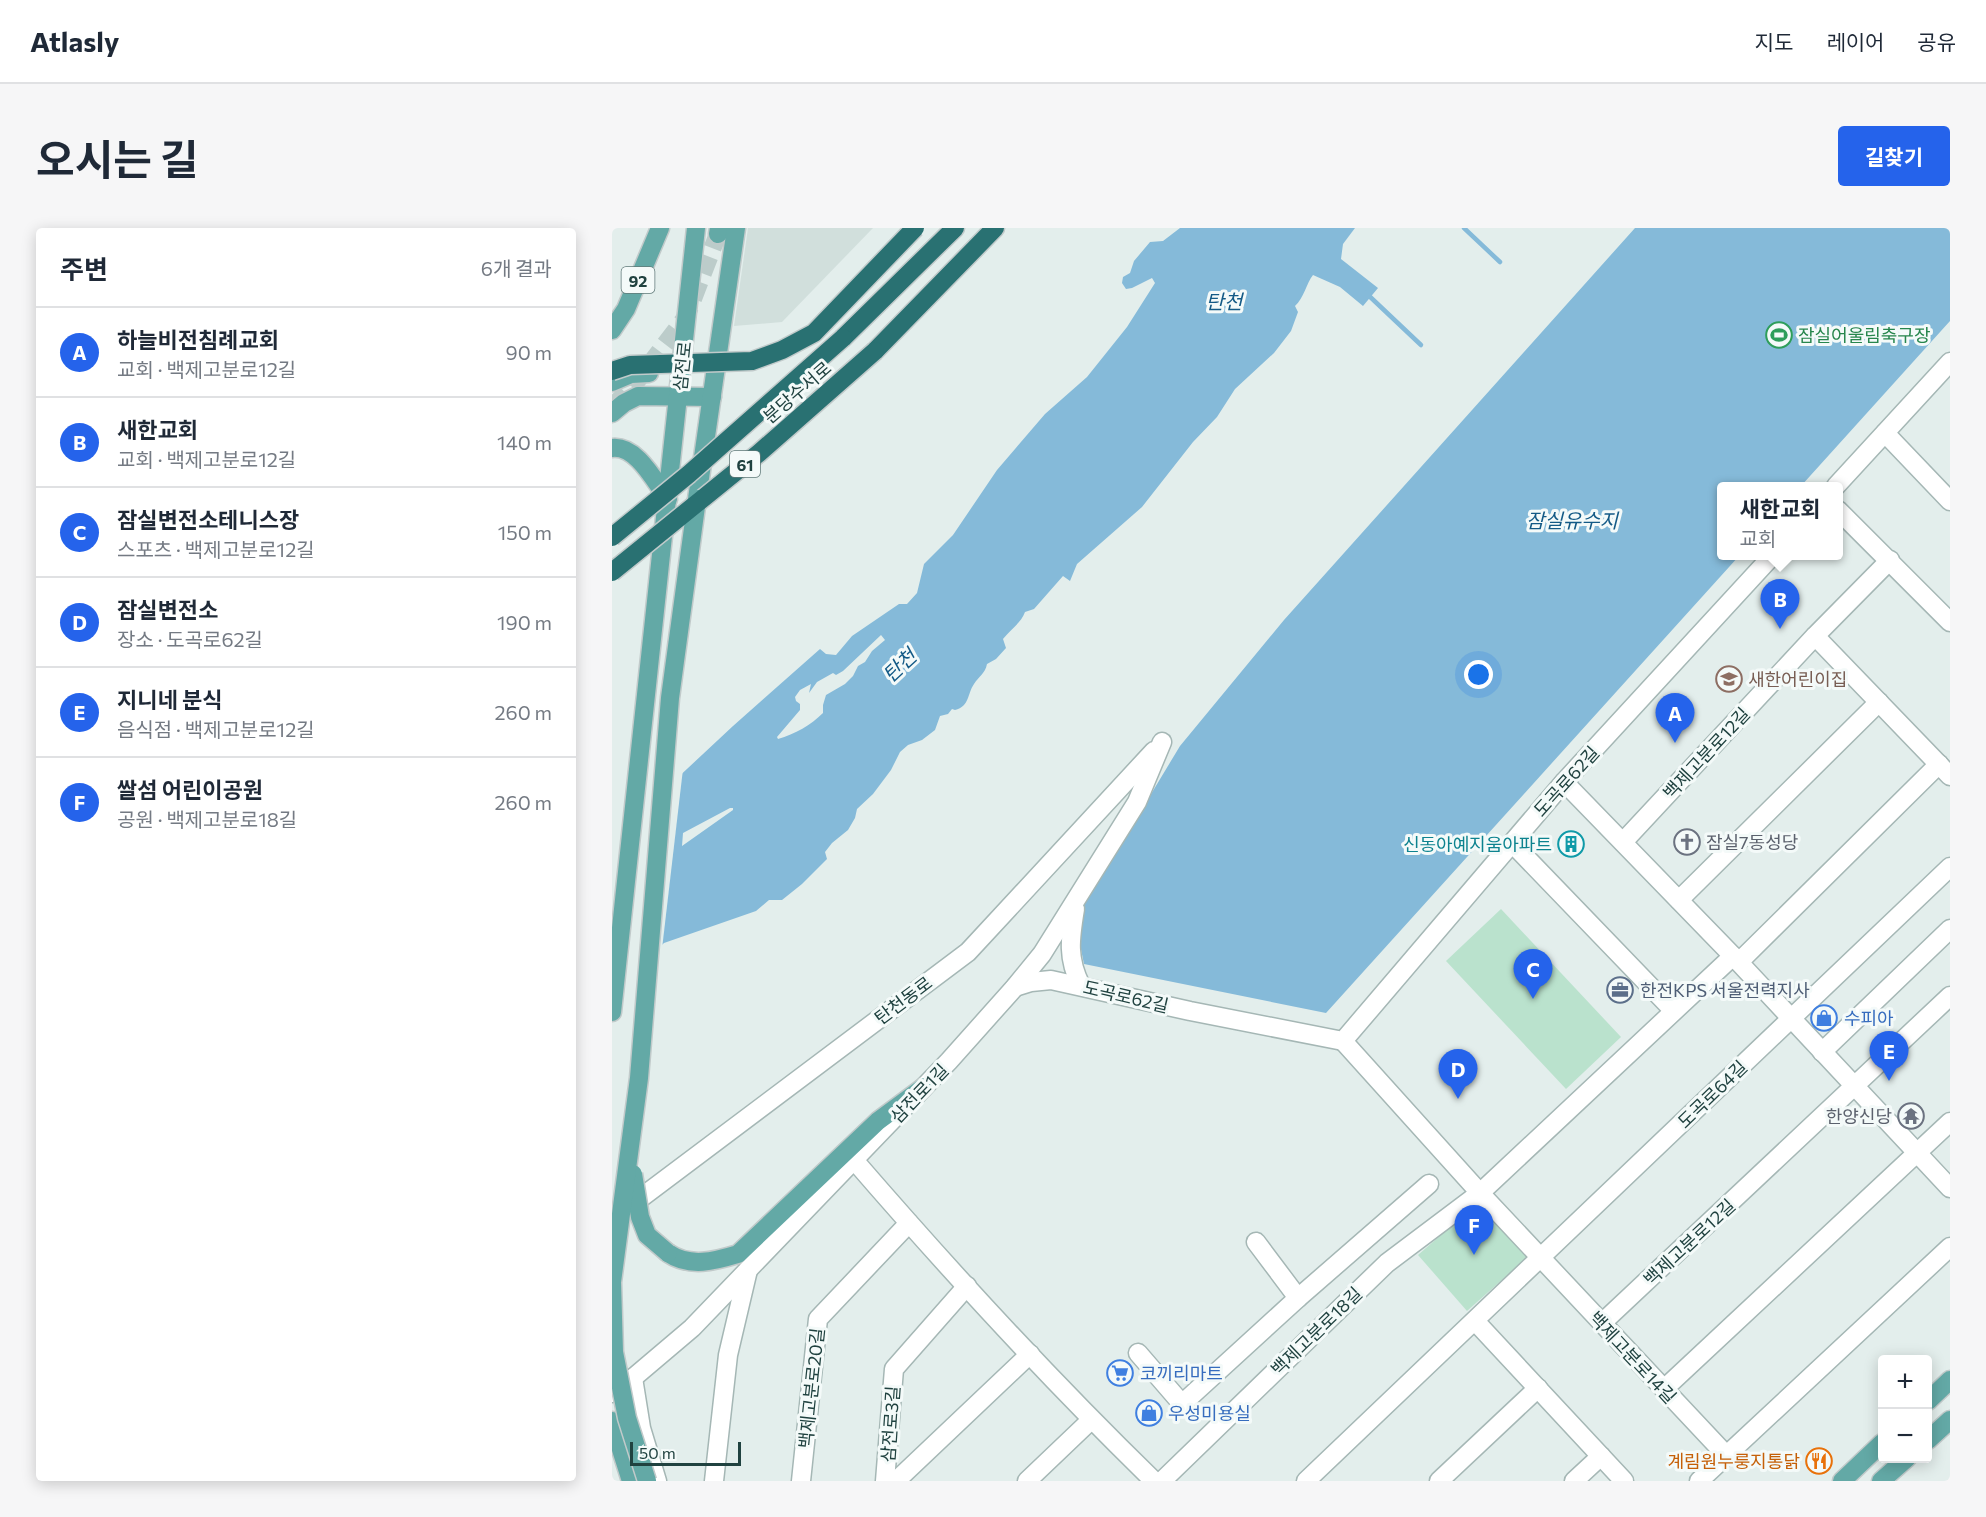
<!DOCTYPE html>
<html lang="ko">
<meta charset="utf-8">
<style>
:root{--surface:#fff;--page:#f6f6f7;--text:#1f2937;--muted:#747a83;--line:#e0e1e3;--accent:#2563eb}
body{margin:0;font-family:Commissioner,"Noto Sans KR",sans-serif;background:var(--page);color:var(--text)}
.controls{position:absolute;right:18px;bottom:18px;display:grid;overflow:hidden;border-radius:6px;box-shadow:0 3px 15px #0003}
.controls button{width:54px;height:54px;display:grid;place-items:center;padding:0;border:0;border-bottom:2px solid var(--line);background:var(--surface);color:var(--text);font:30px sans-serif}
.scale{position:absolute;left:18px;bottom:15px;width:111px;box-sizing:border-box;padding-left:6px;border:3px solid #204240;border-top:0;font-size:16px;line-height:21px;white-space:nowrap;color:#204240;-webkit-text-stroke:4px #f4faf9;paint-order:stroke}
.you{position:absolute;left:867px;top:447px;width:21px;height:21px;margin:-15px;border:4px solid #fff;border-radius:50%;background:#1a73e8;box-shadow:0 0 0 9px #1a73e833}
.badge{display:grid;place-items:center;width:39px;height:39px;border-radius:50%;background:var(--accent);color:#fff;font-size:20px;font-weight:700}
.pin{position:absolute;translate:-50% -50px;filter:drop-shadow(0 2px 3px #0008)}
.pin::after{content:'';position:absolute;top:32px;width:21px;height:18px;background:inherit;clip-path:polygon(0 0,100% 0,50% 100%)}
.popup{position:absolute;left:1105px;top:254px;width:126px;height:78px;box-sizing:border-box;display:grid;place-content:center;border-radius:6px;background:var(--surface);filter:drop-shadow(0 2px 4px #0005);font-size:20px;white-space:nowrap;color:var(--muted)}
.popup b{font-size:22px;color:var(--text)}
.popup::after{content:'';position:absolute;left:50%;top:100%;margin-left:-12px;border:12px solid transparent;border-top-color:var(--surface)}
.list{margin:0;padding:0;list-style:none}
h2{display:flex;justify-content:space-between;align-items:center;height:78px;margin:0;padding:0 24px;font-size:26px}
h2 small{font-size:20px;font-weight:400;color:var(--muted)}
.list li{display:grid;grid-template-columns:39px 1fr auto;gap:18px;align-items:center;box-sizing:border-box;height:90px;padding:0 24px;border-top:2px solid var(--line)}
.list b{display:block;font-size:22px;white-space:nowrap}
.list p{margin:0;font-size:20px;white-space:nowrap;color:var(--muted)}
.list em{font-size:20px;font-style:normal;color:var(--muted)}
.map{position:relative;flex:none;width:1338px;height:1253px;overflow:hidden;border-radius:6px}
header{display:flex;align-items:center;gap:36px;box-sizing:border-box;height:84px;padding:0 30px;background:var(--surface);border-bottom:2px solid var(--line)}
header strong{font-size:28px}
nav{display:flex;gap:33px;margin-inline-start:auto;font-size:21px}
.intro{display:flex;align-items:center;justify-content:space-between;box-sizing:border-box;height:144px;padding:0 36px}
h1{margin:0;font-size:42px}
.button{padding:15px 27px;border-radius:6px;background:var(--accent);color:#fff;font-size:21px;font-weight:700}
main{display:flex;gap:36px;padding:0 36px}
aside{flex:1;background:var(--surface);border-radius:6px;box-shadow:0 3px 15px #0003}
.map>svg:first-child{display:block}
.built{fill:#d1dfdc}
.green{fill:#bae2cd}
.water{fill:#85bad9;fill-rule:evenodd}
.pier{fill:#e3eeec}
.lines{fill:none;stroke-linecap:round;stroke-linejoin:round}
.stream{stroke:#85bad9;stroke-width:4.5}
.major-tunnel{stroke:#bcccca;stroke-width:18;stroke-dasharray:18 9;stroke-linecap:butt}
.minor-casing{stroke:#a5b7b5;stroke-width:21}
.major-casing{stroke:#c1caca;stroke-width:21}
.highway-casing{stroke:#c1caca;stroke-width:21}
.minor{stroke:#fff;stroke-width:18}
.major{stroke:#63a9a6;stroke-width:18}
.highway{stroke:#297172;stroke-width:18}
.major-bridge-casing{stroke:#c1caca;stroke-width:21;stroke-linecap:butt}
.highway-bridge-casing{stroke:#c1caca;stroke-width:21;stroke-linecap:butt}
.major-bridge{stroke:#63a9a6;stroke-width:18}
.highway-bridge{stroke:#297172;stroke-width:18}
.labels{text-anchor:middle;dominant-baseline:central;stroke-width:6;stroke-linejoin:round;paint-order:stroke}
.shield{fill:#f4faf9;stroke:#607978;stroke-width:1.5}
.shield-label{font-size:16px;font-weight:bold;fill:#204240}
.leisure-label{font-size:18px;fill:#27864d;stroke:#f4faf9;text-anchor:start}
.street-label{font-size:18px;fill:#204240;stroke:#f4faf9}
.education-label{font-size:18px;fill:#785e54;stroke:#f4faf9;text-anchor:start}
.worship-label{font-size:18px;fill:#5b616d;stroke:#f4faf9;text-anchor:start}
.culture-label{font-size:18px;fill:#0d838f;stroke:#f4faf9;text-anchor:end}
.service-label{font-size:18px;fill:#4e5e75;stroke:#f4faf9;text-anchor:start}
.shop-label{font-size:18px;fill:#366cbe;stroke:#f4faf9;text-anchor:start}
.food-label{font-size:18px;fill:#c56008;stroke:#f4faf9;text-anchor:end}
.water-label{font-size:20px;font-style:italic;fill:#135a86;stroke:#f4faf9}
</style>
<header>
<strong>Atlasly</strong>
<nav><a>지도</a><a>레이어</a><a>공유</a></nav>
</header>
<div class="intro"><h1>오시는 길</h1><a class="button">길찾기</a></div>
<main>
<aside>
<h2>주변<small>6개 결과</small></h2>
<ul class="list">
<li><span class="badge">A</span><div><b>하늘비전침례교회</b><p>교회 · 백제고분로12길</p></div><em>90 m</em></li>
<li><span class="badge">B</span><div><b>새한교회</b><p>교회 · 백제고분로12길</p></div><em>140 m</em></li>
<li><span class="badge">C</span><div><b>잠실변전소테니스장</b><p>스포츠 · 백제고분로12길</p></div><em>150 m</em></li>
<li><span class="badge">D</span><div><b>잠실변전소</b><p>장소 · 도곡로62길</p></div><em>190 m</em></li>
<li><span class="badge">E</span><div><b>지니네 분식</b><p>음식점 · 백제고분로12길</p></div><em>260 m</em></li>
<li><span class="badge">F</span><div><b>쌀섬 어린이공원</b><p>공원 · 백제고분로18길</p></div><em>260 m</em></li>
</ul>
</aside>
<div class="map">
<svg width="1338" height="1253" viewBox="0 0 1338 1253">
<rect width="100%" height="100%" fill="#e3eeec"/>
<polygon class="built" points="136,0 261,0 170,94 122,98"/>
<g class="green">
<polygon points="889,681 1009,809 954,861 834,733"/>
<polygon points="869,972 918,1027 855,1083 806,1027"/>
</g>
<g class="water">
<path d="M 568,0 L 743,0 L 731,16 L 729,31 L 766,60 L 751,78 L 728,59 L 701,47 C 694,56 692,70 683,78 L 686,84 L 679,103 L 662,125 L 623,161 L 605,189 L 581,214 L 530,279 L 465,336 L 458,353 L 451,348 L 422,381 L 413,384 C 409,395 399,401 391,411 L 394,420 L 384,431 L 375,436 C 373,446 367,448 362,456 C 355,466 358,478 343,482 L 340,481 L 336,486 L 328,488 L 323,502 L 310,512 L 296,517 L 288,524 L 279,542 L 261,566 L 245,581 L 243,590 L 236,602 L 220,615 L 213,624 L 215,631 L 190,656 L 170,672 L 157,672 L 144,683 L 52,715 L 0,766 L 0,611 L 121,498 L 208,421 L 214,426 L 224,427 L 240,408 L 287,376 L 295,376 L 305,365 L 312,336 L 341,307 L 385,242 L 433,186 L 475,149 L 515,99 L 543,55 L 540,50 L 520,60 L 514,61 L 510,55 L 511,49 L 518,45 L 522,33 L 538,14 L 551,13 ZM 269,407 L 273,412 L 260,423 L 253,434 L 246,438 L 241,448 L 233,456 L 214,467 L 211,477 L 211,485 C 199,497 183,506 166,511 L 165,509 L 188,482 L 188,476 L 184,473 L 183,469 L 188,462 L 199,456 L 197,465 L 205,454 L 221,445 L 224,447 L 231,443 ZM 118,580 L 121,580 L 121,582 L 70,618 L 71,605 Z"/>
<polygon points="1023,0 1338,0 1338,93 1189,258 1110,258 1110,328 1127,328 714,785 472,736 463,692 568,518 672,392"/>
</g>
<polygon class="pier" points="71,541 50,721 0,769 0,607"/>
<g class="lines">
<g class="stream">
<polyline points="852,0 888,34"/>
<polyline points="754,65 809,117"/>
</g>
<polyline class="major-tunnel" points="1,178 18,162 74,89 106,6"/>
<g class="minor-casing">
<g id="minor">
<polyline points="1273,205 1338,273"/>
<polyline points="1224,258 1338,134"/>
<polyline points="1226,282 1338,394"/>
<polyline points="1203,408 1338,548"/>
<polyline points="952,554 1121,728 1338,960"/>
<polyline points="1011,614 1203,408 1278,332"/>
<polyline points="900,615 1061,782"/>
<polyline points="1067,672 1267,474"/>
<path d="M 463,681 C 458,711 455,730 469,758"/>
<polyline points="1127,734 1327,536"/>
<polyline points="403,759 419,754 439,752 578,783 731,813 952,554 1160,328"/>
<polyline points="731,813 868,965 1114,1227"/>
<polyline points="1210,824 1338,701"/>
<path d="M 242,932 C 338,1043 437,1151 542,1253"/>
<polyline points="14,981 356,724 542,523"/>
<polyline points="686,1070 817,956"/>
<polyline points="863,1093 1012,1253"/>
<polyline points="990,1095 1338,768"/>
<polyline points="526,1125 570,1176 686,1070 644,1014"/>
<polyline points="21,1150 29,1200 45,1253"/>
<polyline points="1052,1161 1338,894"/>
<polyline points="0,1165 21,1150 80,1100 337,833 403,759 430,726 525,574 550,514"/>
<polyline points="102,1253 116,1127 136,1042"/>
<polyline points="189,1253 206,1091 297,995"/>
<polyline points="273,1253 282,1141 355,1058"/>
<polyline points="284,1253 418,1126"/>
<polyline points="415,1253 479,1192"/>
<polyline points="550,1253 775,1035 868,965 1121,728"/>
<polyline points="694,1253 1338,639"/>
<polyline points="827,1253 926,1160"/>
<polyline points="962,1253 989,1228"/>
<polyline points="1087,1253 1338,1019"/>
</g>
</g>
<g class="major-casing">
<g id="major">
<polyline points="106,6 107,0"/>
<polyline points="0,102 14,81 48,0"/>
<polyline points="0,154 19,146 37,145"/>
<polyline points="0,185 12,175 26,168 100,169"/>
<path d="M 0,220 C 25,217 43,254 56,271"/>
<polyline points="85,271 124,0"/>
<polyline points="0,784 84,0"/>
<path d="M 56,1025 C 78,1040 103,1033 126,1026 L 266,893 L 312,859"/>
<polyline points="1316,1173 1338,1152"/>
<polyline points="0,1193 19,1253"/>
<polyline points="1316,1212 1338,1192"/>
<polyline points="1230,1253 1270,1215"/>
<polyline points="1269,1253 1295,1230"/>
</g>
</g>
<g class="highway-casing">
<g id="highway">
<polyline points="231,110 343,0"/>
<polyline points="263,123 383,0"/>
</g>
</g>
<use href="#minor" class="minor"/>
<use href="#major" class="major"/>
<use href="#highway" class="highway"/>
<g class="major-bridge-casing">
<g id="major-bridge">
<polyline points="21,946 28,989 35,1007 56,1025"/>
<polyline points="35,1253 15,1190 2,1124 0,1054 27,850 58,470 85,271"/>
</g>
</g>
<g class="highway-bridge-casing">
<g id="highway-bridge">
<polyline points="0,143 18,137 140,133 170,122 202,105 303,0"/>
<polyline points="0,309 77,246 231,110"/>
<polyline points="0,344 147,225 263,123"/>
</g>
</g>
<use href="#major-bridge" class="major-bridge"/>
<use href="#highway-bridge" class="highway-bridge"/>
</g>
<defs>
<g id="stadium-ring" transform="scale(1.35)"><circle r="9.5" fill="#f4faf9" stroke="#2e9e5b" stroke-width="1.5"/><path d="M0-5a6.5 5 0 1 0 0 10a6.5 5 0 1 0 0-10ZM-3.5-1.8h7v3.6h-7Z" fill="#2e9e5b"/></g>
<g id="school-ring" transform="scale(1.35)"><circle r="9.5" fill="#f4faf9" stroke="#8d6e63" stroke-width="1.5"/><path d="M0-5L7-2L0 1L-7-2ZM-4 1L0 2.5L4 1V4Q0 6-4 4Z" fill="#8d6e63"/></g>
<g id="church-ring" transform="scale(1.35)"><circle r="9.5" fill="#f4faf9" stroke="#6b7280" stroke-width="1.5"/><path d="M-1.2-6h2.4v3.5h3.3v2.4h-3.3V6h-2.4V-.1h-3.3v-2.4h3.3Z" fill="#6b7280"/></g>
<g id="building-ring" transform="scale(1.35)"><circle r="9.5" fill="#f4faf9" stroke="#0f9aa8" stroke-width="1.5"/><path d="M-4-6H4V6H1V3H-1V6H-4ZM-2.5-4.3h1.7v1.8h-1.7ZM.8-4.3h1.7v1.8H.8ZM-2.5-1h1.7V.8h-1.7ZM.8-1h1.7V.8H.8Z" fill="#0f9aa8"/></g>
<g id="office-ring" transform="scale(1.35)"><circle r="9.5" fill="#f4faf9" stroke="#5c6f8a" stroke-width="1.5"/><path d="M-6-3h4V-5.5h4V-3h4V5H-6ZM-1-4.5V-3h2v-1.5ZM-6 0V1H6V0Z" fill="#5c6f8a"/></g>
<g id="shop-ring" transform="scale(1.35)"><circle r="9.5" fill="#f4faf9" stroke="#3f7fe0" stroke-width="1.5"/><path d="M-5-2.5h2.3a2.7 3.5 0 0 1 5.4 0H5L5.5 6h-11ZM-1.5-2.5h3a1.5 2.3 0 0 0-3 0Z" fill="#3f7fe0"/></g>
<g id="temple-ring" transform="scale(1.35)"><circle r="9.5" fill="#f4faf9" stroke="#6b7280" stroke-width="1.5"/><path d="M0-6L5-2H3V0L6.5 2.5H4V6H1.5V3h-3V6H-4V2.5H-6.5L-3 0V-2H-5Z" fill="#6b7280"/></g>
<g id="supermarket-ring" transform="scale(1.35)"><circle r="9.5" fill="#f4faf9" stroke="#3f7fe0" stroke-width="1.5"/><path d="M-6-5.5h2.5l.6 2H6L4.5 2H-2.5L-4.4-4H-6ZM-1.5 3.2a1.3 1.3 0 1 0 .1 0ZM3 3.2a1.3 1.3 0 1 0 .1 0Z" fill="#3f7fe0"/></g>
<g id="restaurant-ring" transform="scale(1.35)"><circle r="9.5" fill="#f4faf9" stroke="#e8710a" stroke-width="1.5"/><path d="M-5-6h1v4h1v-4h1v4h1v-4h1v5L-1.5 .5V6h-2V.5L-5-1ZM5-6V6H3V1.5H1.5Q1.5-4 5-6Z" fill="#e8710a"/></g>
</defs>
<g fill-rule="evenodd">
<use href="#stadium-ring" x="1167" y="107"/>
<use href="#school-ring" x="1117" y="451"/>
<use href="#church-ring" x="1075" y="614"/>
<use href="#building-ring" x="959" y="616"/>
<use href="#office-ring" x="1008" y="762"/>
<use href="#shop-ring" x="1212" y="790"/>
<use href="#temple-ring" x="1299" y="888"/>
<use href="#supermarket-ring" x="508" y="1145"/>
<use href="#shop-ring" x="537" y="1185"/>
<use href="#restaurant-ring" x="1207" y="1233"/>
</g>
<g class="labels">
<g class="shield">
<rect x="9.5" y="39" width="33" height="26" rx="4.5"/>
<rect x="118" y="223" width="30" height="26" rx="4.5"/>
</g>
<g class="shield-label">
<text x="26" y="52">92</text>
<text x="133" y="236">61</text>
</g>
<g class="leisure-label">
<text x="1186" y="107">잠실어울림축구장</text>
</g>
<g class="street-label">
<text transform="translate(70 138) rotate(-84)">삼전로</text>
<text transform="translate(185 164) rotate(-41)">분당수서로</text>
<text transform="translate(1094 525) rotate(-47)">백제고분로12길</text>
<text transform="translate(954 553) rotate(-48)">도곡로62길</text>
<text transform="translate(514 768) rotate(13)">도곡로62길</text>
<text transform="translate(291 772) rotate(-37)">탄천동로</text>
<text transform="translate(307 865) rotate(-46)">삼전로1길</text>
<text transform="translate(1100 866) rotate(-44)">도곡로64길</text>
<text transform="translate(1077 1014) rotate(-43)">백제고분로12길</text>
<text transform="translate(704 1103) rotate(-44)">백제고분로18길</text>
<text transform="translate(1021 1129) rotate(47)">백제고분로14길</text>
<text transform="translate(199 1160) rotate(-84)">백제고분로20길</text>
<text transform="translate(278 1196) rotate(-86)">삼전로3길</text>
</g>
<g class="education-label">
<text x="1136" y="451">새한어린이집</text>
</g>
<g class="worship-label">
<text x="1094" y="614">잠실7동성당</text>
<text x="1280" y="888" text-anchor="end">한양신당</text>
</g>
<g class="culture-label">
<text x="940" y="616">신동아예지움아파트</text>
</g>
<g class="service-label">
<text x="1028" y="762">한전KPS 서울전력지사</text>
</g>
<g class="shop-label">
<text x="1232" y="790">수피아</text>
<text x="528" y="1145">코끼리마트</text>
<text x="556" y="1185">우성미용실</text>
</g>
<g class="food-label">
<text x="1188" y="1233">계림원누룽지통닭</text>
</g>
<g class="water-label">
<text x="612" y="73">탄천</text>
<text x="960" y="292">잠실유수지</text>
<text transform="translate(287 437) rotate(-43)">탄천</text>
</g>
</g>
</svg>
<div class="controls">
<button>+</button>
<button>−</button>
</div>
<div class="scale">50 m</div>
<div class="you"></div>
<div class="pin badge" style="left:1063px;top:515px">A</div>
<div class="pin badge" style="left:1168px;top:401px">B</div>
<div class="popup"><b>새한교회</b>교회</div>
<div class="pin badge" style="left:921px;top:771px">C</div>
<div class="pin badge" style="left:846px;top:871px">D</div>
<div class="pin badge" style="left:1277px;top:853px">E</div>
<div class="pin badge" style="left:862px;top:1027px">F</div>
</div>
</main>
